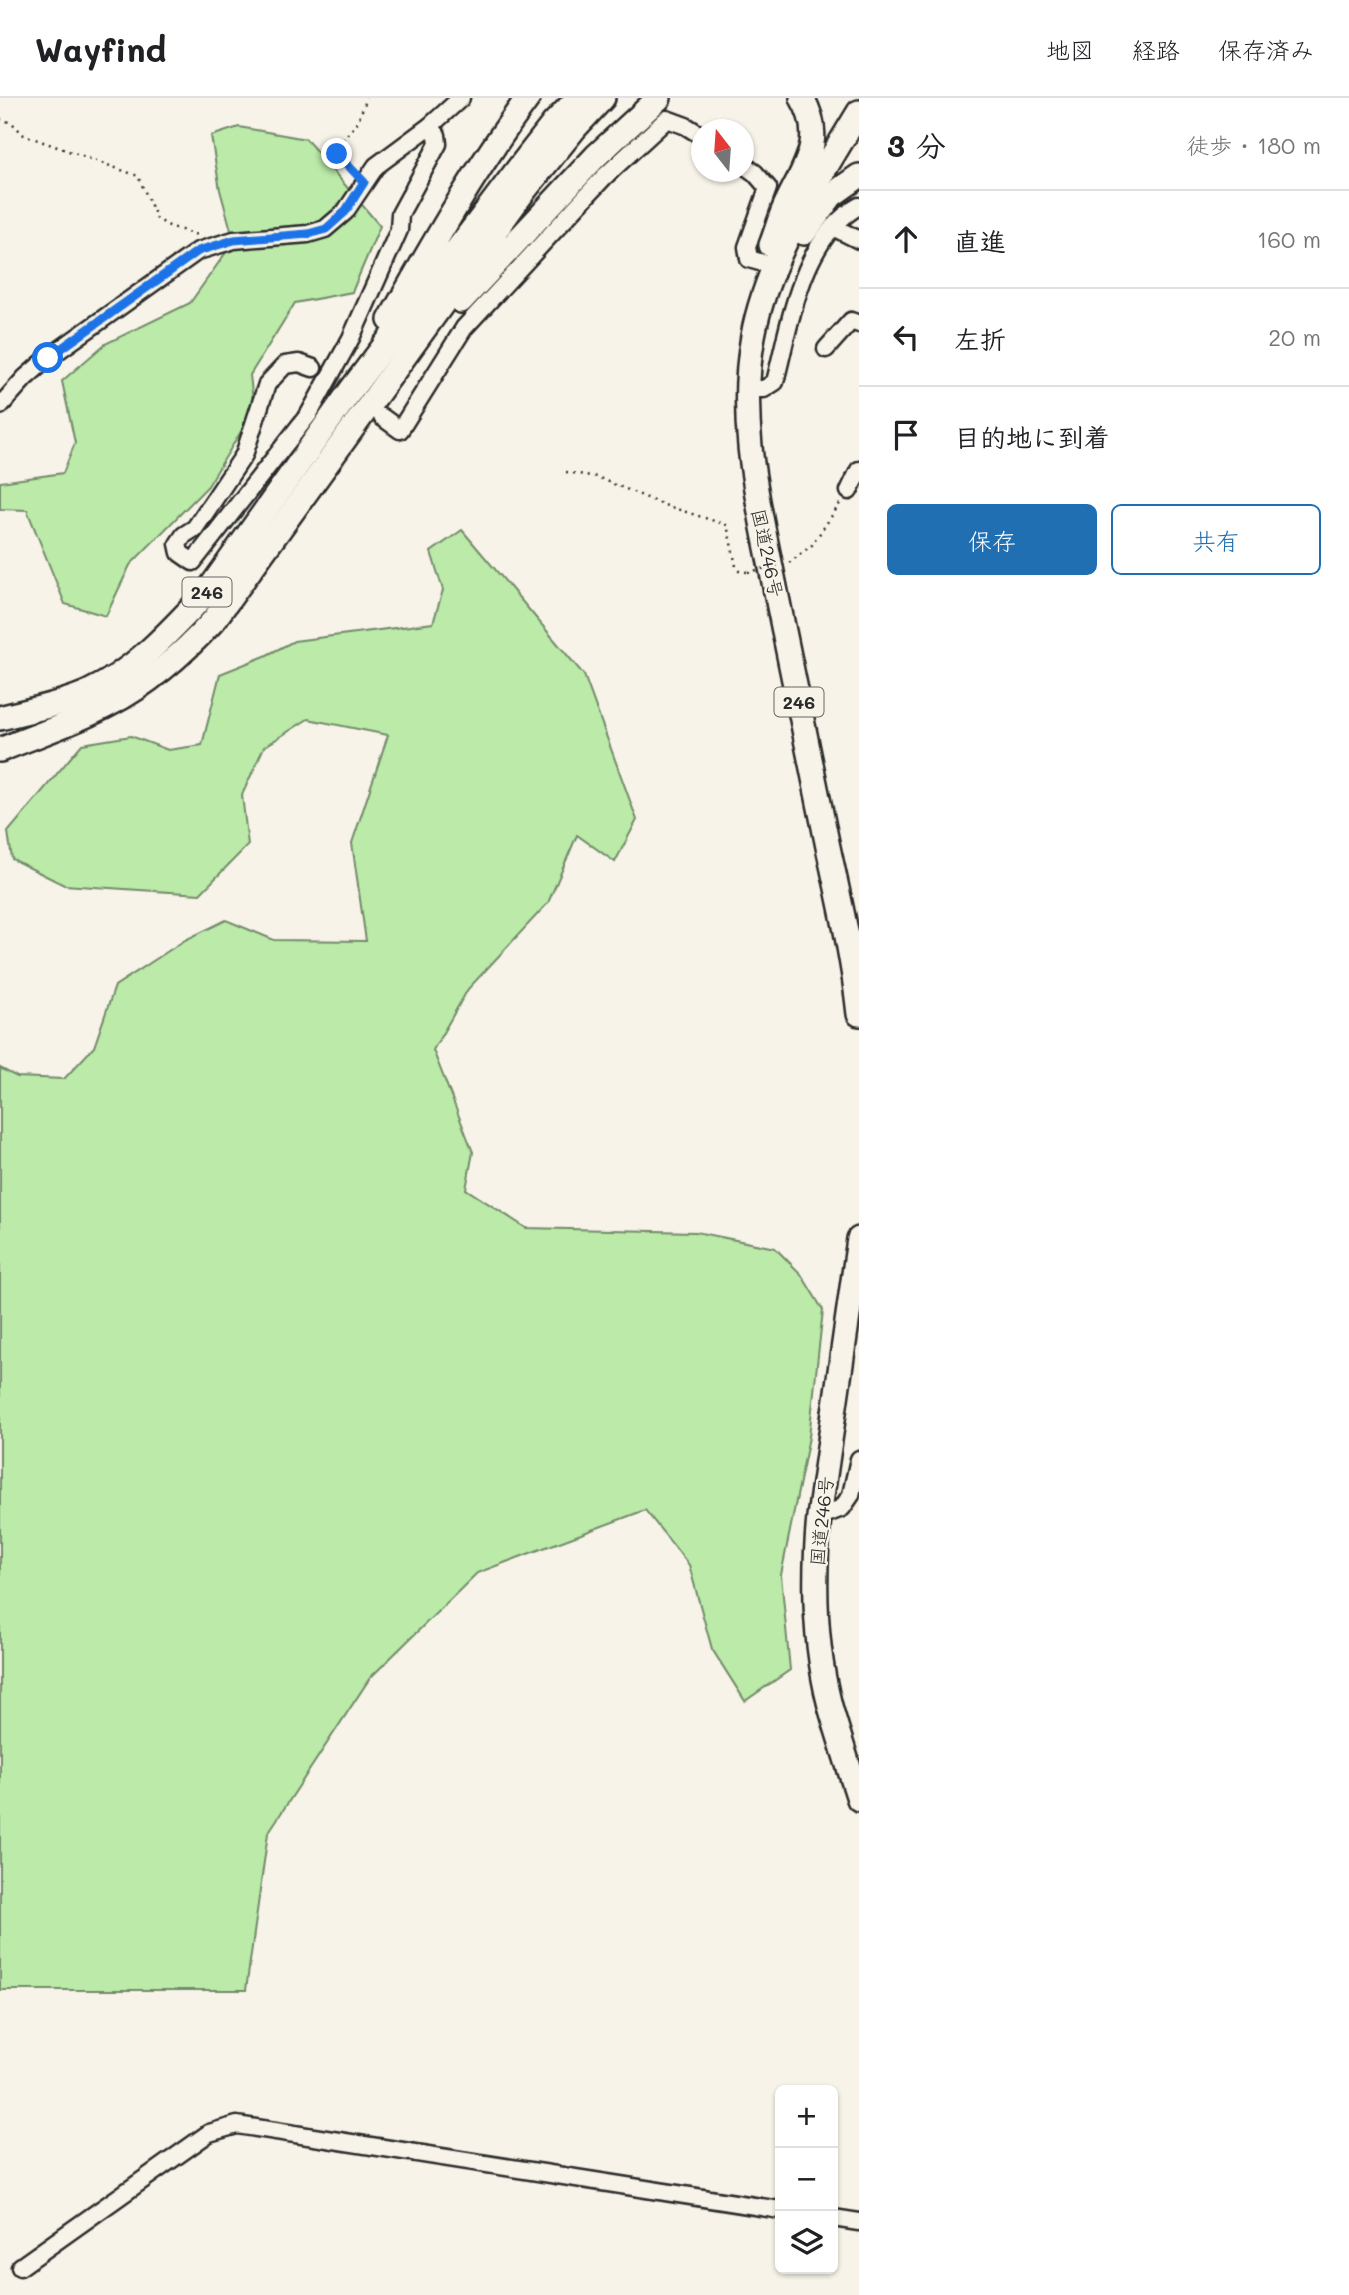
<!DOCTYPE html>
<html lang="ja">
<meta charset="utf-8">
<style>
:root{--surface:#fff;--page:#f6f6f6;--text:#202124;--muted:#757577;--line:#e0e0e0;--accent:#1f6fb2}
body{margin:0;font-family:Mali,"Klee One",sans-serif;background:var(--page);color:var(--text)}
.controls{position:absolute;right:21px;bottom:21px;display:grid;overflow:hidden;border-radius:10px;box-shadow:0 2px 5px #0004}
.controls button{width:63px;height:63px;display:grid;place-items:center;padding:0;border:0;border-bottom:2px solid var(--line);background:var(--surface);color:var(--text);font:35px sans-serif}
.compass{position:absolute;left:691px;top:21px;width:63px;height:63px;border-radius:50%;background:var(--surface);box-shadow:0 2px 5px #0004;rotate:343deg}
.stop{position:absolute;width:21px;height:21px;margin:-16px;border:5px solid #1a73e8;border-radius:50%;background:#fff}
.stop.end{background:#1a73e8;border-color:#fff;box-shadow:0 2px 7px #0008}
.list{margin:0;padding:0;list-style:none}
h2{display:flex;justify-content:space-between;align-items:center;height:91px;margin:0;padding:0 28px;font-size:30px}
h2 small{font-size:23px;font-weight:400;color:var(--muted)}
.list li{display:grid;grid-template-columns:46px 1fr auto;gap:21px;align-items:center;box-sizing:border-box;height:98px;padding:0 28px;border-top:2px solid var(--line)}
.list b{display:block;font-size:26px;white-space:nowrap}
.list em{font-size:23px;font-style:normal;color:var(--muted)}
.actions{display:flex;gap:14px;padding:21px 28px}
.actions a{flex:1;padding:16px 0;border:2px solid var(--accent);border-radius:10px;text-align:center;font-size:24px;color:var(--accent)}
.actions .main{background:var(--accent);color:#fff}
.icon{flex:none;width:38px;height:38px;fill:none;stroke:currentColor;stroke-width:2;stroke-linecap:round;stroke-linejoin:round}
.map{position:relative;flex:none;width:859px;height:2197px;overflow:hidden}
header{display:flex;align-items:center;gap:42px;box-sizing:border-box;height:98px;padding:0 35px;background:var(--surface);border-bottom:2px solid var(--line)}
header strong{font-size:33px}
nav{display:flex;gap:38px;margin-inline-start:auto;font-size:24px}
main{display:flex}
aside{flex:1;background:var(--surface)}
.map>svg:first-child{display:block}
.green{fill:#bbeaa9;stroke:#738a6a;stroke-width:2}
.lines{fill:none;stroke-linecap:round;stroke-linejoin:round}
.minor-tunnel{stroke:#cecbc2;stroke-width:16;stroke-dasharray:16 8;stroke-linecap:butt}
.minor-casing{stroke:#2b2b2b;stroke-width:21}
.highway-casing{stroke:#2b2b2b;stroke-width:28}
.path{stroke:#2b2b2b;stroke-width:2.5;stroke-dasharray:2 5;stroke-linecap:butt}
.minor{stroke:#f7f3e8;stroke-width:16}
.highway{stroke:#f7f3e8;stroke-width:23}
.path-bridge{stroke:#2b2b2b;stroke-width:2.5;stroke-dasharray:2 5;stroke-linecap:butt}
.route{stroke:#1a73e8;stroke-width:9}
.labels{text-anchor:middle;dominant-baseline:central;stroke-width:5;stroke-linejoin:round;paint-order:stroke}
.shield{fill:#f7f3e8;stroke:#686764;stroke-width:2}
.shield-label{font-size:18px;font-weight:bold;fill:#2b2b2b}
.street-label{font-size:19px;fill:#2b2b2b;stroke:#f7f3e8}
</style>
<header>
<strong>Wayfind</strong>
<nav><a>地図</a><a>経路</a><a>保存済み</a></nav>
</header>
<main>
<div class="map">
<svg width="859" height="2197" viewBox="0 0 859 2197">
<rect width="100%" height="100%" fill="#f7f3e8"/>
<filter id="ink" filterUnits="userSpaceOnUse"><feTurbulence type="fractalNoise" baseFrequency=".0143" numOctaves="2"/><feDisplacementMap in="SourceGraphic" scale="14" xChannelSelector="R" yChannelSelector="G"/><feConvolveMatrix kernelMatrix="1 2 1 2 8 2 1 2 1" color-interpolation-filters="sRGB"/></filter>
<g filter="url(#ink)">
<g class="green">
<polygon points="239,29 306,41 380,128 352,194 295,205 250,277 254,312 208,388 130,467 106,518 65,506 27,412 0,411 0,384 63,375 75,345 62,283 105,246 190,205 234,143 220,92 211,38"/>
<polygon points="462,432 584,577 637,722 615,764 577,737 548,805 468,891 433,952 473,1054 466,1091 526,1130 696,1134 775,1150 801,1176 823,1212 809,1339 781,1477 790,1572 745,1603 712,1551 689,1467 645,1412 477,1475 370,1580 268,1735 246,1892 0,1892 0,970 17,979 64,981 94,949 115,888 185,842 226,822 274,842 366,843 352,745 388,637 308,621 264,649 242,697 248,747 200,796 64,787 12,761 8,734 82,646 131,638 168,652 202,647 220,576 265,558 294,543 433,525 443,492 431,454"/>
</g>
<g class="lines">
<polyline class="minor-tunnel" points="313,270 357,301"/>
<g class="minor-casing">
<g id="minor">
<polyline points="744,67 755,75 768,90 747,149 749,161 763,165"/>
<polyline points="833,129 859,142"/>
<polyline points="826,251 851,223 859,226"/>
<polyline points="313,270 299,265 285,267 267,286 244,357 195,430 184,437 178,446 180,455 193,464 309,316 351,240 399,132 400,116 438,46 437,37 430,28"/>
<path d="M 746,291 L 764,291 L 775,284 C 790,226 802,139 859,108"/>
<polyline points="0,308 25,280 48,260 198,153 234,142 308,136 325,131 345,114 376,68 430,28 461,0"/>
<polyline points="382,319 400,332 464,230 604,79 667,21 686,28 702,38"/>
<polyline points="849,393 859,372"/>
<polyline points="819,1419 842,1410 851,1397 859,1361"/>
<polyline points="833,2120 859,2124"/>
<polyline points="20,2169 209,2035 237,2027 780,2112"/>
</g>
</g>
<g class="highway-casing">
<g id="highway">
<path d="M 859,14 C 819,80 767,161 753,238 C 737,326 759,408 776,494 C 794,579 811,664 828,749 C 840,804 853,860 859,916"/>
<polyline points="804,135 832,97 859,78"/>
<path d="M 771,147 C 776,135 779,122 784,111 C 801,72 828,44 802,0"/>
<polyline points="461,203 596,58 659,0"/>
<path d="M 390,222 C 433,146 476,70 528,0"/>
<path d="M 0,620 C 29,612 61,607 89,594 C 136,572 172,531 208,493 L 351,292 L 518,71 L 553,26 L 578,0"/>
<path d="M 0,652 C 36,637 75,625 110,606 C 150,585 184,555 214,522 L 524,93 L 575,30 L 603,0"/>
<path d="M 859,1141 L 819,1419 C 813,1482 814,1546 830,1608 C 839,1639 849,1670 859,1701"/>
</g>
</g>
<g class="path">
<polyline points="0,21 12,25 24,37 138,78 157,121 169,128 197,137"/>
<polyline points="355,74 337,56 336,50 357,25 367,0"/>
<polyline points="566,374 597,379 664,407 727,427 736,468 739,473 748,474"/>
<polyline points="789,465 812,447 841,404"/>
</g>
<use href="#minor" class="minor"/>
<use href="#highway" class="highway"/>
<polyline class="path-bridge" points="748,474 789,465"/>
</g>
</g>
<g class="lines" filter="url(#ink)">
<polyline class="route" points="48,260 198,153 234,142 308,136 326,131 345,114 364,84 337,56"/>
</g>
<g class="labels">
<g class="shield">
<rect x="182.5" y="479.5" width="49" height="29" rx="5"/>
<rect x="774.5" y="589.5" width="49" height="29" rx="5"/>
</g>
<g class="shield-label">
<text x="207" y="494">246</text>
<text x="799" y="604">246</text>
</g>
<g class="street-label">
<text transform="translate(768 455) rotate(78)">国道246号</text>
<text transform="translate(821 1423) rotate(-84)">国道246号</text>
</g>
</g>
</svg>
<div class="controls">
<button>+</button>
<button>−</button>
<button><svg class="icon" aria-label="layers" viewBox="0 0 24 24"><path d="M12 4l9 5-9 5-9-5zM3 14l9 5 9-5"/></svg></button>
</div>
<svg class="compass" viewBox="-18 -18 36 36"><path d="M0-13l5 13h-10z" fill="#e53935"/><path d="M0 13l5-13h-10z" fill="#757577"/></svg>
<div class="stop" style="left:48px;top:260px"></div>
<div class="stop end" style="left:337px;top:56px"></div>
</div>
<aside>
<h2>3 分<small>徒歩 · 180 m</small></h2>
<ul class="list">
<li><svg class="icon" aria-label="ahead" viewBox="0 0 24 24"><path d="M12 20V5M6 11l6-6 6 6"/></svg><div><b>直進</b></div><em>160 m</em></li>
<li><svg class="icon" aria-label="left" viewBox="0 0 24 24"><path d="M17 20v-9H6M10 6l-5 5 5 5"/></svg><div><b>左折</b></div><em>20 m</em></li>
<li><svg class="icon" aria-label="arrive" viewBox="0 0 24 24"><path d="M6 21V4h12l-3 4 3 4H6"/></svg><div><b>目的地に到着</b></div></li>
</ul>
<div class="actions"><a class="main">保存</a><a>共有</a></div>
</aside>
</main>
